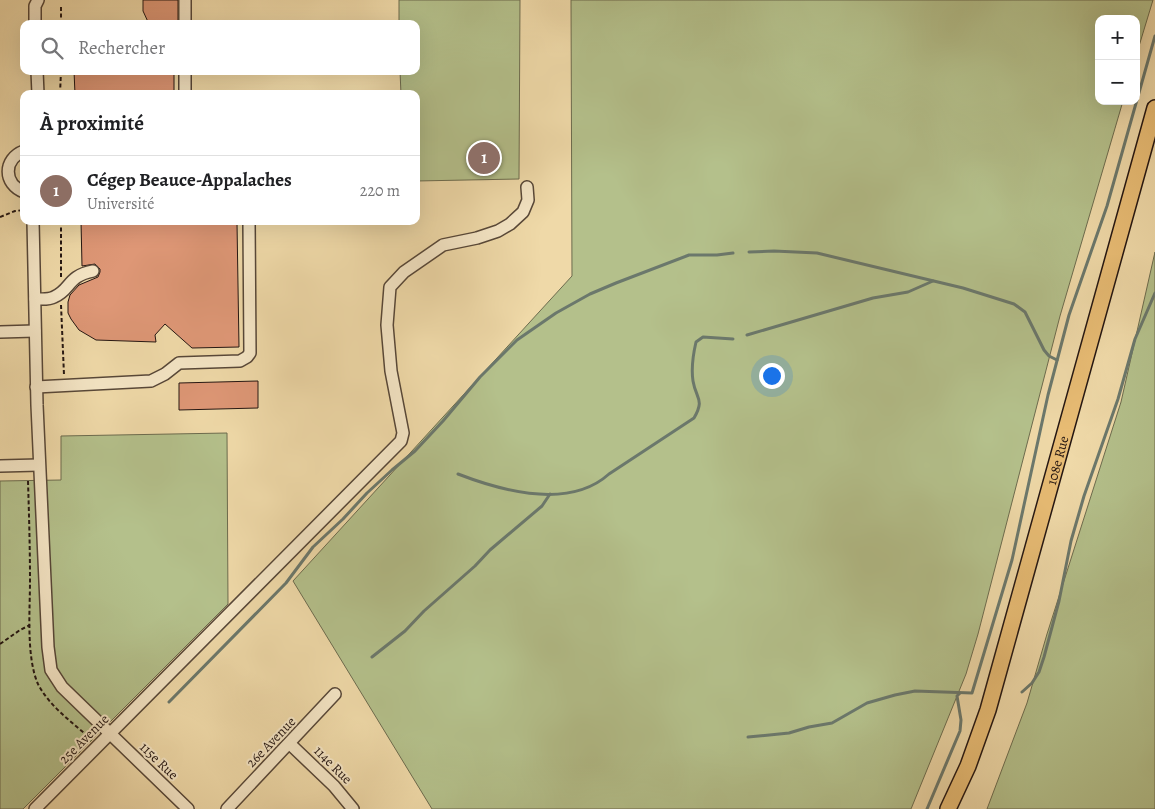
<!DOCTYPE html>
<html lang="fr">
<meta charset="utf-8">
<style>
:root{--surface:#fff;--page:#f6f6f6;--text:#202124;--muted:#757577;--line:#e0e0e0;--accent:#8f2418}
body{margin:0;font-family:Alegreya,serif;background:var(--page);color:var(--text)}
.controls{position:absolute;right:15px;top:15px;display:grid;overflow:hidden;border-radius:10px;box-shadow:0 5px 20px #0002}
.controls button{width:45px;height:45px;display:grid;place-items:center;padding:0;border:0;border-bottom:1px solid var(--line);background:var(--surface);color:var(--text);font:25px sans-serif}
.you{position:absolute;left:771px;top:375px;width:18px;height:18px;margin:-12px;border:4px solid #fff;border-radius:50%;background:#1a73e8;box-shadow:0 0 0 8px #1a73e833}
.badge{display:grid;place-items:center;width:32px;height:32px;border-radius:50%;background:var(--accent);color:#fff;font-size:16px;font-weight:700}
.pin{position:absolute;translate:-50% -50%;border:2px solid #fff;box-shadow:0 1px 5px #0006}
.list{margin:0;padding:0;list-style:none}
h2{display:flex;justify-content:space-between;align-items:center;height:65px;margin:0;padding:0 20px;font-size:21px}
h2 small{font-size:16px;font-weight:400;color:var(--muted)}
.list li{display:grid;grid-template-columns:32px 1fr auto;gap:15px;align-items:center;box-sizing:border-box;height:70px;padding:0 20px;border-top:1px solid var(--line)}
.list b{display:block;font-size:19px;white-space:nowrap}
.list p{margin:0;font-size:16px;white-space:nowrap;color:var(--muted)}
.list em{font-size:16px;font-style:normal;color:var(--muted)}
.icon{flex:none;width:28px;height:28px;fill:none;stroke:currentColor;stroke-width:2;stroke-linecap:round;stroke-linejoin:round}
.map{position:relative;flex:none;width:1155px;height:809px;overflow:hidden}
.search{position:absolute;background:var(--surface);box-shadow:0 5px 20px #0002;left:20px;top:20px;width:400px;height:55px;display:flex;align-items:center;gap:12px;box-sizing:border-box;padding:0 18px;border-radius:10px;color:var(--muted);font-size:19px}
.panel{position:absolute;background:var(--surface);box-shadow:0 5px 20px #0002;left:20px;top:90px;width:400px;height:135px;border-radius:10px}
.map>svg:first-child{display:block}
.green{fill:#b4c08b;stroke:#6c6b4e}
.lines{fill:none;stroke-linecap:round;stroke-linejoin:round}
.stream{stroke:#6b786c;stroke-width:3}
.building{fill:#de9776;stroke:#241612}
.minor-casing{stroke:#574738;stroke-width:14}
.major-casing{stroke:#241612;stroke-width:18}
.path{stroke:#241612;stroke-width:2;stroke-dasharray:4 2.5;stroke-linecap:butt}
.minor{stroke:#f5e6c6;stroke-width:11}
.major{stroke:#e8bc74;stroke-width:15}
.labels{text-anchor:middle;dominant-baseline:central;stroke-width:4;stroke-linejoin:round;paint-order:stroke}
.street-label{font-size:14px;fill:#241612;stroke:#f5e6c6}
</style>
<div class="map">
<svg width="1155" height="809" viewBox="0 0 1155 809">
<rect width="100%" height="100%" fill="#efd9a8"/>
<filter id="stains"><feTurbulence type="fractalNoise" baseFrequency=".004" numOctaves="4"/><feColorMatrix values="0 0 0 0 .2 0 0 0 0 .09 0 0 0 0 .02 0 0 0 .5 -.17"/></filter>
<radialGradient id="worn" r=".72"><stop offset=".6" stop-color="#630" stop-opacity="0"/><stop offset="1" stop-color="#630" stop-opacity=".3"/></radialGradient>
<g class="green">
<polygon points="399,0 520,0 519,179 416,181 416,94 401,94 400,71 416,71 416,24 399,24"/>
<polygon points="571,0 1153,0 1136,56 1136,19 1099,19 1099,101 1123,101 1060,316 978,634 966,674 911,809 432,809 293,581 572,276"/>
<polygon points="1155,252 1155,809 987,809 1027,703 1047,634 1121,402"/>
<polygon points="227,433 228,604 23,809 0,809 0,481 61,480 61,436"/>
</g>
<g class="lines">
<g class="stream">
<polyline points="749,252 774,251 817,253 963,288 1014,304 1025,312 1044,350 1049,356 1057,360"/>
<polyline points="747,335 873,298 908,292 933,281"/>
<path d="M 458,474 C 502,491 569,510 609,474 L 694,418 C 705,399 696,399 693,381 C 691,368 693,355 696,342 L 703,337 L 733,339"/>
<polyline points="372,657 405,631 424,611 475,566 490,550 542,506 550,494"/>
<polyline points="1022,692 1032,683 1039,672 1044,657 1059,601 1071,541 1084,496 1118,399 1135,339 1155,293"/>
<polyline points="169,702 286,583 313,547 343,519 367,493 392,470 415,451 443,421 480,377 517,340 556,313 590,294 616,283 689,255 717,255 733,253"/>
<polyline points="748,737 789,733 809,727 832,723 867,703 895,695 915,691 972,693 1012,560 1048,395 1069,315 1107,206 1155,36"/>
<polyline points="927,809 960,731 961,720 957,696 960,693"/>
</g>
</g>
<g class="building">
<polygon points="143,0 178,0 178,24 149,24 143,11"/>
<polygon points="74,71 174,71 174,94 75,94"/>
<polygon points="81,221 237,223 239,347 192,348 165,324 155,335 156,342 96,340 79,330 71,319 68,313 68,302 70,295 79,285 98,277 100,272 100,269 95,264 82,266"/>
<polygon points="258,381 258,408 179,410 179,383"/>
</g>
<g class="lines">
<g class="minor-casing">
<g id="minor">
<polyline points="35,24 35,6 38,0"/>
<polyline points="185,24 185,0"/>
<polyline points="37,71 38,94"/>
<polyline points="185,94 185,71"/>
<path d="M 24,151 C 3,159 3,184 24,192"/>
<polyline points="33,221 37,405 48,647 51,670 62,687 188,809"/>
<path d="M 35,299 C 41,299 49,300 54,297 C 71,290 67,276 93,271"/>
<polyline points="0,332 35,331"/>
<polyline points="36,387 151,381 165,374 179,363 240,361 247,357 250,353 249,221"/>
<polyline points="0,466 39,465"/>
<polyline points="290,744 334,786 353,809"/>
<polyline points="35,809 401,441 403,433 391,371 387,325 390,287 404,272 443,245 477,238 498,231 510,224 523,212 528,200 527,187"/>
<polyline points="227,809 335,694"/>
</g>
</g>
<g class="major-casing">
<g id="major">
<path id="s1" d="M 948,809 L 968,766 L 988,710 L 1155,108"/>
</g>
</g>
<g class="path">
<polyline points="61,24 61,5"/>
<polyline points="60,94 61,71"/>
<polyline points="0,217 15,211 24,210"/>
<polyline points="61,221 61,278"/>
<polyline points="61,305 64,375"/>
<path d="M 28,481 C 29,514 30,548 30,581 C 30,610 26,657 38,684 C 49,706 73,723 91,739"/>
<polyline points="0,644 20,630 30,625"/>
</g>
<use href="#minor" class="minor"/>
<use href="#major" class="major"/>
</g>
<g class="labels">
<g class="street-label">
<text stroke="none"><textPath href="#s1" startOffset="366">108e Rue</textPath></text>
<text transform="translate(84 739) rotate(-45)">25e Avenue</text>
<text transform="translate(271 742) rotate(-46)">26e Avenue</text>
<text transform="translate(159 761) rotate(44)">115e Rue</text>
<text transform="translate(333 765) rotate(45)">114e Rue</text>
</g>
</g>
<rect width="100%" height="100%" filter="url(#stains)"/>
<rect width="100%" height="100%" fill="url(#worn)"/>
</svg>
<div class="controls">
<button>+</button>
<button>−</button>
</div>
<div class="you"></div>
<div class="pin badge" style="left:484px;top:158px;background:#8d6e63">1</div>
<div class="search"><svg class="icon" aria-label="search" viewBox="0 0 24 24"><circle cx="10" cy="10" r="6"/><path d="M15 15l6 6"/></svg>Rechercher</div>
<section class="panel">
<h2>À proximité<small></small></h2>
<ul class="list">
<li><span class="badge" style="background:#8d6e63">1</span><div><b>Cégep Beauce-Appalaches</b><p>Université</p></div><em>220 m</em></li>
</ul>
</section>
</div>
